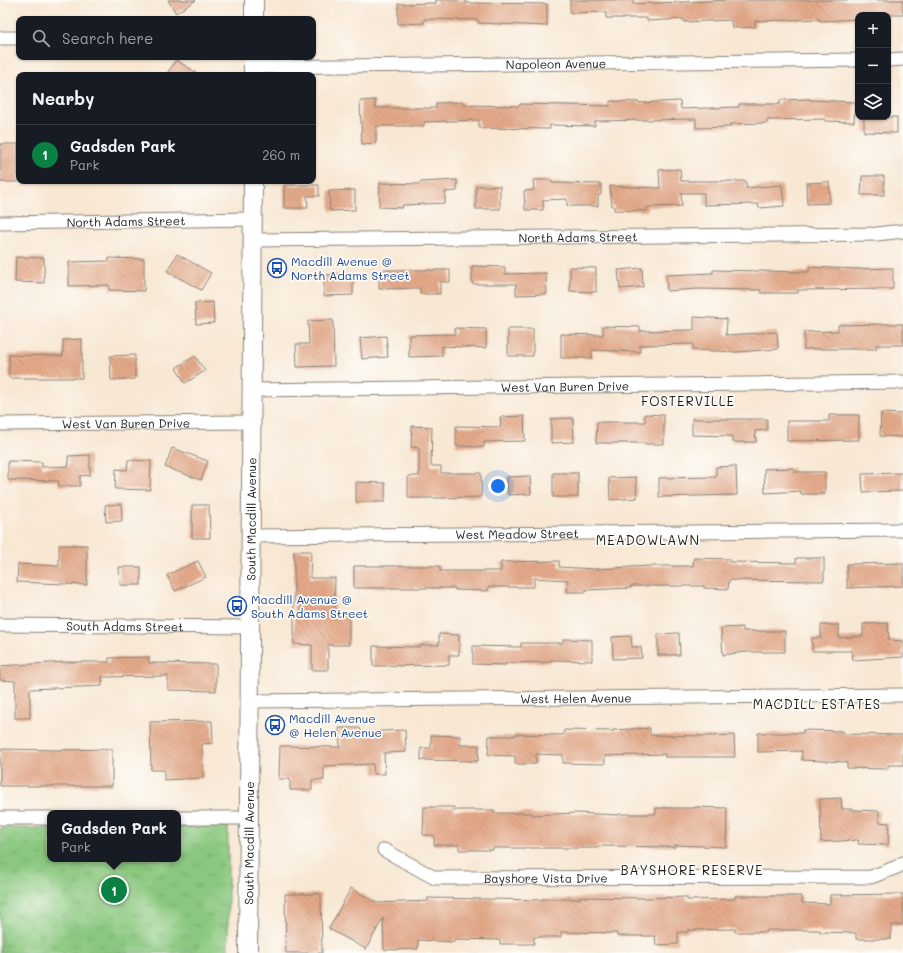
<!DOCTYPE html>
<meta charset="utf-8">
<style>
:root{--surface:#171b24;--page:#242831;--text:#f1f3f6;--muted:#9ea1a6;--line:#363941;--accent:#0b8043}
body{margin:0;font-family:Mali,sans-serif;background:var(--page);color:var(--text)}
.controls{position:absolute;right:12px;top:12px;display:grid;overflow:hidden;border-radius:8px;box-shadow:0 1px 3px #0004}
.controls button{width:36px;height:36px;display:grid;place-items:center;padding:0;border:0;border-bottom:1px solid var(--line);background:var(--surface);color:var(--text);font:20px sans-serif}
.you{position:absolute;left:498px;top:486px;width:14px;height:14px;margin:-10px;border:3px solid #fff;border-radius:50%;background:#1a73e8;box-shadow:0 0 0 6px #1a73e833}
.badge{display:grid;place-items:center;width:26px;height:26px;border-radius:50%;background:var(--accent);color:#fff;font-size:13px;font-weight:700}
.pin{position:absolute;translate:-50% -50%;border:2px solid #fff;box-shadow:0 1px 4px #0006}
.popup{position:absolute;left:47px;top:810px;width:134px;height:52px;box-sizing:border-box;display:grid;place-content:center;border-radius:8px;background:var(--surface);filter:drop-shadow(0 1px 3px #0005);font-size:13px;white-space:nowrap;color:var(--muted)}
.popup b{font-size:15px;color:var(--text)}
.popup::after{content:'';position:absolute;left:50%;top:100%;margin-left:-8px;border:8px solid transparent;border-top-color:var(--surface)}
.list{margin:0;padding:0;list-style:none}
h2{display:flex;justify-content:space-between;align-items:center;height:52px;margin:0;padding:0 16px;font-size:17px}
h2 small{font-size:13px;font-weight:400;color:var(--muted)}
.list li{display:grid;grid-template-columns:26px 1fr auto;gap:12px;align-items:center;box-sizing:border-box;height:60px;padding:0 16px;border-top:1px solid var(--line)}
.list b{display:block;font-size:15px;white-space:nowrap}
.list p{margin:0;font-size:13px;white-space:nowrap;color:var(--muted)}
.list em{font-size:13px;font-style:normal;color:var(--muted)}
.icon{flex:none;width:22px;height:22px;fill:none;stroke:currentColor;stroke-width:2;stroke-linecap:round;stroke-linejoin:round}
.map{position:relative;flex:none;width:903px;height:953px;overflow:hidden}
.search{position:absolute;background:var(--surface);box-shadow:0 1px 3px #0004;left:16px;top:16px;width:300px;height:44px;display:flex;align-items:center;gap:10px;box-sizing:border-box;padding:0 14px;border-radius:8px;color:var(--muted);font-size:15px}
.panel{position:absolute;background:var(--surface);box-shadow:0 1px 3px #0004;left:16px;top:72px;width:300px;height:112px;border-radius:8px}
.map>svg:first-child{display:block}
.park{fill:url(#park-tufts);stroke:#53724e}
.building{fill:url(#building-back-hatch)}
.lines{fill:none;stroke-linecap:round;stroke-linejoin:round}
.street-casing{stroke:#8a8278;stroke-width:15}
.secondary-casing{stroke:#8a8278;stroke-width:20}
.street{stroke:#fff;stroke-width:13}
.secondary{stroke:#fff;stroke-width:18}
.labels{text-anchor:middle;dominant-baseline:central;stroke-width:3.5;stroke-linejoin:round;paint-order:stroke}
.street-label{font-size:12px;fill:#1c1c1c;stroke:#fdfcf7}
.transit-label{font-size:12px;fill:#164399;stroke:#fdfcf7;text-anchor:start}
.neighbourhood-label{font-size:13px;letter-spacing:1px;fill:#1c1c1c;stroke:#fdfcf7}
</style>
<div class="map">
<svg width="903" height="953" viewBox="0 0 903 953">
<defs>
<pattern id="park-tufts" width="24" height="20" patternUnits="userSpaceOnUse"><rect width="24" height="20" fill="#8ac87f"/><path d="M3 7l-1-3M5 7V3M7 7l1-3M15 17l-1-3M17 17v-4M19 17l1-3" fill="none" stroke="#76ab6d"/></pattern>
<pattern id="building-back-hatch" width="6" height="6" patternUnits="userSpaceOnUse"><rect width="6" height="6" fill="#e4a989"/><path d="M-1 5l2 2M0 0l6 6M5-1l2 2" fill="none" stroke="#c39176"/></pattern>
</defs>
<rect width="100%" height="100%" fill="#fdfcf7"/>
<filter id="ink" filterUnits="userSpaceOnUse"><feTurbulence type="fractalNoise" baseFrequency=".025" numOctaves="2"/><feDisplacementMap in="SourceGraphic" scale="8" xChannelSelector="R" yChannelSelector="G"/><feConvolveMatrix kernelMatrix="1 2 1 2 8 2 1 2 1" color-interpolation-filters="sRGB"/></filter>
<filter id="wash" filterUnits="userSpaceOnUse"><feTurbulence type="fractalNoise" baseFrequency=".012" numOctaves="4" result="noise"/><feDisplacementMap in="SourceGraphic" scale="16" xChannelSelector="R" yChannelSelector="G"/><feGaussianBlur stdDeviation="0.9" result="paint"/><feColorMatrix in="noise" values="0 0 0 0 0 0 0 0 0 0 0 0 0 0 0 0 0 1.4 0 .05"/><feComposite in="paint" operator="in"/></filter>
<g filter="url(#wash)">
<rect width="100%" height="100%" fill="#f8e7d3"/>
<polygon class="park" points="228,826 228,953 0,953 0,828 50,828 50,859 178,859 178,827"/>
<g id="blocks">
<g class="building">
<polygon points="168,0 196,0 176,13"/>
<polygon points="436,0 466,0 466,3 547,4 547,26 478,23 478,20 424,19 424,23 398,24 398,4 436,3"/>
<polygon points="570,0 633,0 633,4 731,0 903,0 903,15 858,15 858,19 820,21 820,19 755,21 755,27 732,28 731,20 684,22 684,19 647,21 647,18 606,18 606,12 570,13"/>
<polygon points="176,60 200,75 166,75"/>
<polygon points="810,99 810,100 855,102 854,122 825,121 825,119 767,120 767,123 730,124 730,127 696,128 696,119 595,121 595,126 550,125 550,129 479,128 479,120 424,122 424,126 376,126 376,143 362,144 360,101 375,100 375,108 436,108 436,103 463,102 463,105 520,106 520,104 610,106 610,101 639,102 639,103 680,101 681,109 739,107 739,104 780,104 780,100"/>
<polygon points="864,117 897,117 897,133 864,132"/>
<rect x="0" y="144" width="18" height="38"/>
<polygon points="680,169 681,181 746,181 746,188 782,185 784,206 759,208 758,204 704,205 704,193 681,193 682,206 647,207 647,211 614,210 614,206 612,206 610,186 660,188 659,170"/>
<polygon points="862,176 884,176 884,195 861,195"/>
<polygon points="457,180 457,191 445,192 445,203 403,205 402,208 379,207 380,183 420,184 420,182"/>
<polygon points="533,180 551,180 552,183 601,184 601,195 598,195 598,206 567,206 567,199 543,200 543,210 525,210 524,191 534,190"/>
<polygon points="829,182 830,203 807,204 806,183"/>
<polygon points="284,185 319,185 319,196 307,196 308,208 284,208"/>
<rect x="476" y="186" width="24" height="23"/>
<polygon points="355,190 355,210 330,211 329,191"/>
<polygon points="177,254 211,273 201,290 167,271"/>
<polygon points="16,257 44,258 44,283 15,282"/>
<polygon points="109,258 144,259 144,291 109,290 109,285 69,286 69,262 109,261"/>
<polygon points="472,266 505,267 505,274 546,273 547,294 516,295 516,284 472,284"/>
<polygon points="570,267 596,268 596,292 570,291"/>
<polygon points="809,267 858,269 893,268 893,289 798,290 798,293 761,293 761,290 698,289 667,291 666,275 713,273 713,270 809,272"/>
<polygon points="642,268 643,287 620,289 618,270"/>
<polygon points="379,270 450,270 450,282 440,282 440,294 420,294 420,288 379,289"/>
<polygon points="353,274 353,295 324,296 324,275"/>
<polygon points="213,302 214,323 196,324 195,303"/>
<polygon points="694,317 727,319 726,335 777,332 778,349 737,352 693,350 693,344 640,345 640,352 592,350 592,358 561,358 561,334 603,335 603,326 640,327 640,331 694,330"/>
<polygon points="333,320 334,366 297,367 296,344 309,344 308,321"/>
<polygon points="883,324 903,324 903,345 876,345 876,349 804,349 804,332 838,331 838,325"/>
<polygon points="455,328 486,329 486,348 442,346 442,356 409,357 409,335 455,334"/>
<rect x="508" y="329" width="25" height="27"/>
<polygon points="386,336 388,357 362,359 360,338"/>
<polygon points="82,339 82,378 9,378 9,355 63,356 63,340"/>
<polygon points="135,355 135,379 111,380 110,356"/>
<polygon points="195,356 205,371 185,383 176,368"/>
<polygon points="881,413 903,414 903,437 880,436"/>
<polygon points="645,414 664,415 664,444 645,444 645,443 596,443 597,422 645,422"/>
<polygon points="829,415 859,415 859,440 787,441 787,421 829,421"/>
<polygon points="524,416 525,441 484,442 484,447 456,446 456,426 501,427 500,417"/>
<polygon points="573,418 574,442 551,443 551,419"/>
<polygon points="692,419 767,419 767,430 755,431 756,442 732,442 732,436 692,435"/>
<polygon points="412,426 432,427 431,466 441,466 441,473 481,473 481,497 441,498 408,498 408,476 419,476 419,448 411,447"/>
<polygon points="172,448 208,461 201,480 165,467"/>
<polygon points="90,455 90,475 80,476 80,486 59,486 58,481 8,480 8,461 42,462 42,467 69,466 68,456"/>
<polygon points="128,460 151,461 150,490 115,489 116,469 127,470"/>
<polygon points="736,466 737,495 659,497 659,478 716,477 716,467"/>
<polygon points="794,468 794,472 825,472 825,494 801,494 801,491 765,493 764,469"/>
<rect x="553" y="473" width="25" height="24"/>
<polygon points="903,473 903,491 863,492 862,474"/>
<polygon points="530,476 531,494 508,495 507,477"/>
<polygon points="636,477 637,498 610,500 609,478"/>
<polygon points="356,482 385,483 385,502 356,502"/>
<polygon points="121,504 122,521 106,522 105,505"/>
<polygon points="192,505 209,505 210,538 192,538"/>
<polygon points="59,545 87,545 87,585 17,582 18,564 59,566"/>
<polygon points="294,551 311,551 310,578 335,578 334,614 349,615 349,645 328,645 328,670 312,670 312,645 294,644"/>
<polygon points="694,558 729,559 729,562 796,563 796,558 824,558 824,581 729,580 728,589 704,588 704,586 631,586 631,588 586,590 586,592 567,592 568,580 534,578 534,587 488,587 488,591 455,590 455,588 354,588 354,566 440,566 440,571 501,571 501,562 559,561 559,567 595,569 649,566 693,566"/>
<polygon points="198,561 206,577 175,591 167,575"/>
<polygon points="903,563 903,586 847,588 847,564"/>
<polygon points="119,567 141,567 141,585 120,585"/>
<polygon points="888,623 889,640 903,641 903,657 853,660 852,651 812,651 812,638 821,638 821,625 839,625 839,638 863,636 863,624"/>
<polygon points="743,627 743,631 785,631 785,652 745,652 723,655 721,628"/>
<polygon points="679,633 680,655 658,655 658,634"/>
<polygon points="439,634 459,635 459,655 449,655 449,665 373,666 373,646 420,647 420,645 439,645"/>
<polygon points="631,636 632,647 641,647 642,658 613,659 612,637"/>
<polygon points="563,639 592,640 592,661 550,660 550,662 506,663 506,665 473,664 473,646 521,647 521,643 563,643"/>
<polygon points="149,657 149,663 216,664 216,691 168,690 168,676 102,677 102,686 30,689 30,718 15,718 15,681 0,680 0,666 66,662 109,662 109,658"/>
<polygon points="212,721 213,743 202,744 203,778 164,780 164,770 151,770 150,722"/>
<polygon points="339,728 360,728 361,732 405,730 406,752 384,753 385,774 374,774 373,764 324,766 324,780 312,780 312,790 290,790 290,779 279,779 280,746 340,747"/>
<polygon points="650,728 650,735 707,736 734,735 735,757 665,757 665,754 605,756 605,764 563,763 563,755 536,754 536,764 515,764 515,756 488,755 489,736 515,736 515,734 563,735 564,730 613,731 613,730"/>
<polygon points="803,730 842,731 842,734 903,735 903,765 888,765 888,769 847,768 847,762 802,760 802,751 758,752 758,733 803,733"/>
<polygon points="431,735 460,736 460,745 479,745 478,761 421,760 421,748 431,748"/>
<polygon points="0,749 58,750 112,749 112,786 0,786"/>
<polygon points="841,798 842,809 853,809 853,810 879,811 879,822 889,823 888,845 858,844 859,840 821,842 820,799"/>
<polygon points="424,807 454,807 454,810 494,810 494,813 532,813 532,815 576,813 619,815 619,814 656,814 656,808 695,808 695,807 727,808 726,847 675,845 675,847 598,846 598,848 493,848 493,850 459,850 459,845 434,845 434,835 423,835"/>
<polygon points="351,888 377,903 428,901 428,898 542,900 542,899 580,899 580,897 646,898 687,897 687,900 735,899 735,896 802,896 802,903 830,904 830,895 903,894 903,925 891,925 891,939 856,939 856,933 820,932 820,930 767,930 767,932 735,932 735,929 688,930 688,932 678,932 678,944 656,945 655,936 617,936 617,933 561,932 561,937 534,937 534,944 500,944 500,940 454,939 454,942 418,940 418,949 384,950 383,918 366,949 329,929"/>
<polygon points="285,894 321,894 322,953 286,953"/>
</g>
</g>
</g>
<g filter="url(#ink)">
<use href="#blocks" fill-opacity="0" stroke="#8a8278" stroke-width="1"/>
<g class="lines">
<g class="street-casing">
<g id="street">
<polyline points="0,38 19,38"/>
<polyline points="888,60 903,59"/>
<path id="s1" d="M 253,67 L 858,60"/>
<path id="s2" d="M 0,223 L 253,219"/>
<path id="s3" d="M 253,240 L 877,234 L 903,231"/>
<path id="s4" d="M 251,390 L 903,382"/>
<path id="s5" d="M 0,424 L 251,422"/>
<path id="s6" d="M 251,536 L 903,530"/>
<path id="s7" d="M 0,625 L 251,627"/>
<path id="s8" d="M 250,701 L 903,695"/>
<polyline points="0,818 50,818"/>
<polyline points="178,818 249,818"/>
<path id="s9" d="M 384,850 L 435,878 L 871,877 L 897,867 L 903,863"/>
</g>
</g>
<g class="secondary-casing">
<g id="secondary">
<polyline points="254,19 254,0"/>
<polyline points="253,75 253,57"/>
<path id="s10" d="M 248,953 L 253,181"/>
</g>
</g>
<use href="#street" class="street"/>
<use href="#secondary" class="secondary"/>
</g>
</g>
<defs>
<g id="bus-ring" transform="scale(1)"><circle r="9.5" fill="#fdfcf7" stroke="#1a4fb4" stroke-width="1.5"/><path d="M-5-6H5V4H4V6H2V4H-2V6H-4V4H-5ZM-3.5-4V0h7V-4ZM-3.5 1.2v1.5H-2V1.2ZM2 1.2v1.5H3.5V1.2Z" fill="#1a4fb4"/></g>
</defs>
<g fill-rule="evenodd">
<use href="#bus-ring" x="277" y="268"/>
<use href="#bus-ring" x="237" y="606"/>
<use href="#bus-ring" x="275" y="725"/>
</g>
<g class="labels">
<g class="street-label">
<text stroke="none"><textPath href="#s1" startOffset="303">Napoleon Avenue</textPath></text>
<text stroke="none"><textPath href="#s2" startOffset="126">North Adams Street</textPath></text>
<text stroke="none"><textPath href="#s3" startOffset="325">North Adams Street</textPath></text>
<text stroke="none"><textPath href="#s4" startOffset="314">West Van Buren Drive</textPath></text>
<text stroke="none"><textPath href="#s5" startOffset="126">West Van Buren Drive</textPath></text>
<text stroke="none"><textPath href="#s10" startOffset="434">South Macdill Avenue</textPath></text>
<text stroke="none"><textPath href="#s6" startOffset="266">West Meadow Street</textPath></text>
<text stroke="none"><textPath href="#s7" startOffset="125">South Adams Street</textPath></text>
<text stroke="none"><textPath href="#s8" startOffset="326">West Helen Avenue</textPath></text>
<text stroke="none"><textPath href="#s10" startOffset="110">South Macdill Avenue</textPath></text>
<text stroke="none"><textPath href="#s9" startOffset="169">Bayshore Vista Drive</textPath></text>
</g>
<g class="transit-label">
<text x="291" y="261">Macdill Avenue @<tspan x="291" dy="14">North Adams Street</tspan></text>
<text x="251" y="599">Macdill Avenue @<tspan x="251" dy="14">South Adams Street</tspan></text>
<text x="289" y="718">Macdill Avenue<tspan x="289" dy="14">@ Helen Avenue</tspan></text>
</g>
<g class="neighbourhood-label">
<text x="688" y="400">FOSTERVILLE</text>
<text x="648" y="539">MEADOWLAWN</text>
<text x="817" y="703">MACDILL ESTATES</text>
<text x="692" y="869">BAYSHORE RESERVE</text>
</g>
</g>
</svg>
<div class="controls">
<button>+</button>
<button>−</button>
<button><svg class="icon" aria-label="layers" viewBox="0 0 24 24"><path d="M12 4l9 5-9 5-9-5zM3 14l9 5 9-5"/></svg></button>
</div>
<div class="you"></div>
<div class="pin badge" style="left:114px;top:890px">1</div>
<div class="popup"><b>Gadsden Park</b>Park</div>
<div class="search"><svg class="icon" aria-label="search" viewBox="0 0 24 24"><circle cx="10" cy="10" r="6"/><path d="M15 15l6 6"/></svg>Search here</div>
<section class="panel">
<h2>Nearby<small></small></h2>
<ul class="list">
<li><span class="badge">1</span><div><b>Gadsden Park</b><p>Park</p></div><em>260 m</em></li>
</ul>
</section>
</div>
